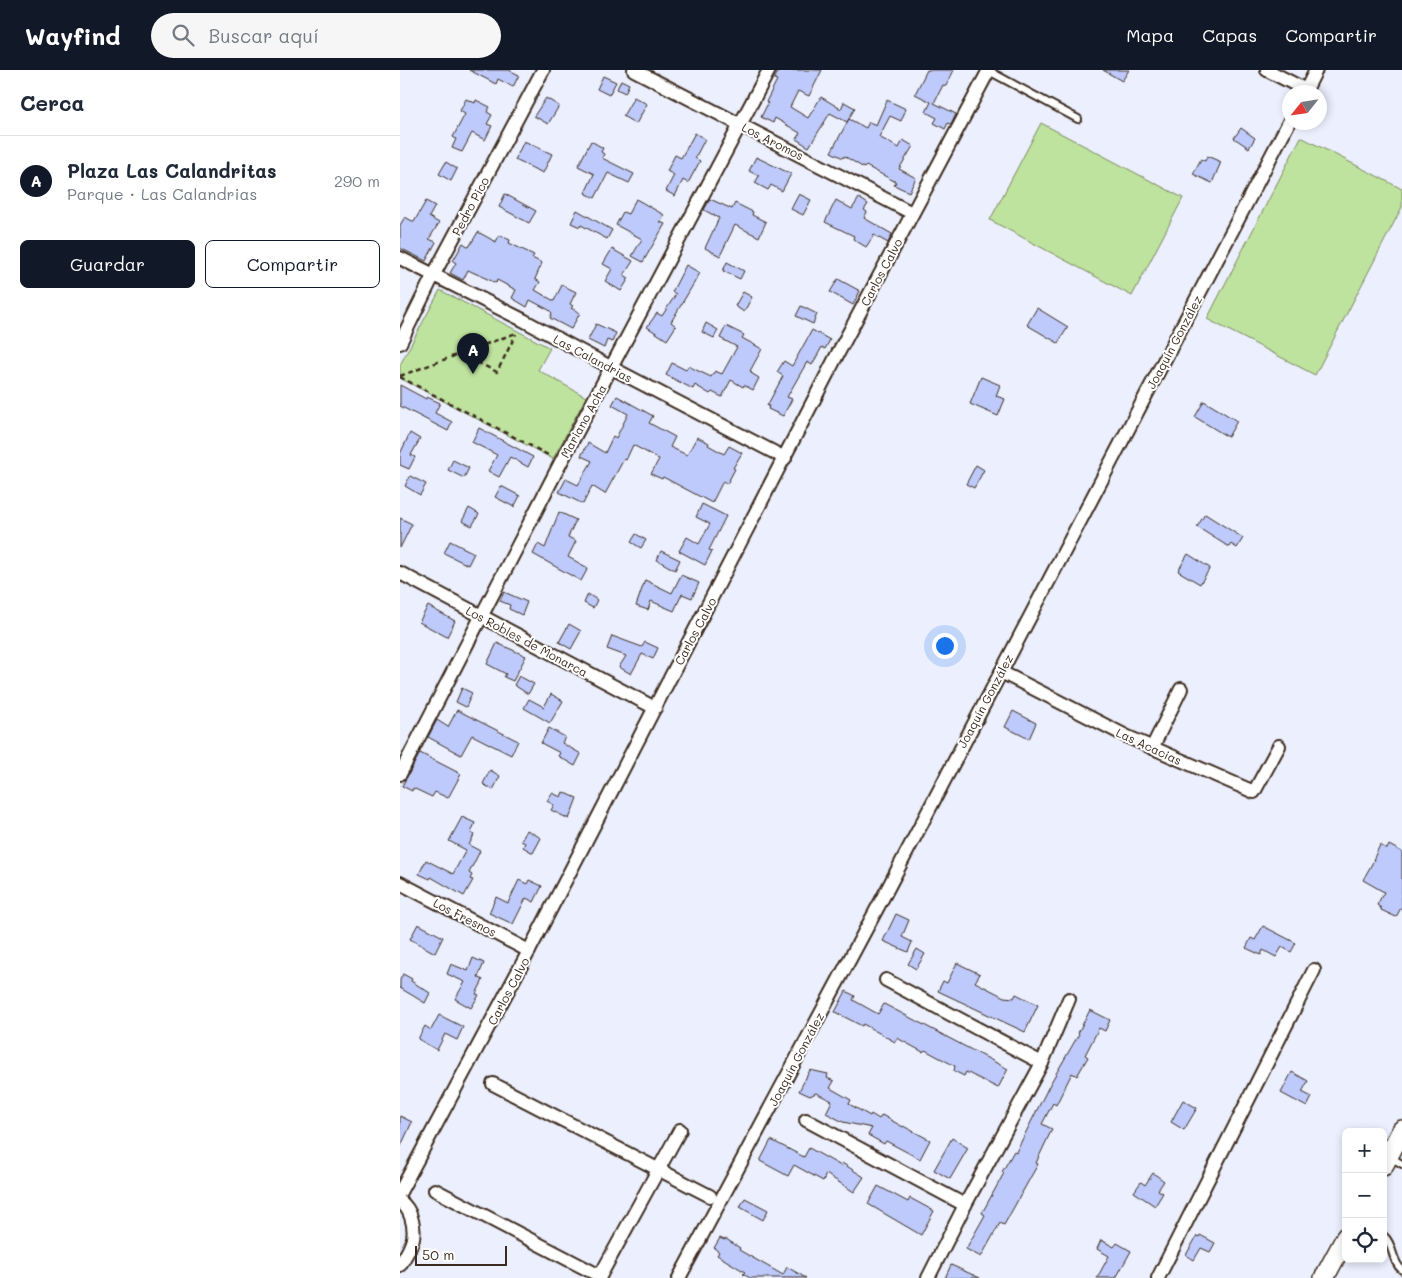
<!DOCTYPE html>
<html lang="es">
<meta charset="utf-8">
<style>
:root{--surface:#fff;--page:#f6f6f7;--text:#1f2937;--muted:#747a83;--line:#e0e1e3;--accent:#111827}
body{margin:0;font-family:Mali,sans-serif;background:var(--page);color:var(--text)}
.controls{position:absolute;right:15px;bottom:15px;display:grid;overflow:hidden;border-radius:8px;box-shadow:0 2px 8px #0003}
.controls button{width:45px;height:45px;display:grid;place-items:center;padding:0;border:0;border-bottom:1px solid var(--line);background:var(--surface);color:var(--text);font:25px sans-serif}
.compass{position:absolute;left:882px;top:15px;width:45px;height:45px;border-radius:50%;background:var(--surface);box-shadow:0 2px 8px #0003;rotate:240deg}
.scale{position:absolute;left:15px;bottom:12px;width:92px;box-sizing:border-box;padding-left:5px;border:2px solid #3b2a1e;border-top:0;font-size:14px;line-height:18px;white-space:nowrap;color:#3b2a1e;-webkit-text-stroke:4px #fff;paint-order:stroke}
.you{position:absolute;left:544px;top:575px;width:18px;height:18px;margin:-12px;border:4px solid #fff;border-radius:50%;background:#1a73e8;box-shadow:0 0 0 8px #1a73e833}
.badge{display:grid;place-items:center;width:32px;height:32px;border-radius:50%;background:var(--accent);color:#fff;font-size:16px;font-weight:700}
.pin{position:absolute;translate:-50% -41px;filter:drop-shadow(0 1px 2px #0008)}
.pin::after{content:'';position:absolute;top:26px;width:18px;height:15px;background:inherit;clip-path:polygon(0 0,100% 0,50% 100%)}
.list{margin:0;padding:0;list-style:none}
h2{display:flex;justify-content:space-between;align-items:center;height:65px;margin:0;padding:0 20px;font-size:21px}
h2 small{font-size:16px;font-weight:400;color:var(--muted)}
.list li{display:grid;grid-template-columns:32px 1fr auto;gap:15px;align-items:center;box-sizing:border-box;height:90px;padding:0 20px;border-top:1px solid var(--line)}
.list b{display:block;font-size:19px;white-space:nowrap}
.list p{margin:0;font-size:16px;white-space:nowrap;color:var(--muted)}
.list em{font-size:16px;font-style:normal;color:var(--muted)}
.actions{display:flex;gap:10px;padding:15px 20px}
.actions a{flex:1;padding:11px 0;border:1px solid var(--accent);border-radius:8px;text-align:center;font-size:18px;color:var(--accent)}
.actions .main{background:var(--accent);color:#fff}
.icon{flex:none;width:28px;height:28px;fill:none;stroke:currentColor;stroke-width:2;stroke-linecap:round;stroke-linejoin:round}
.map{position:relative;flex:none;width:1002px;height:1208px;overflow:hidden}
header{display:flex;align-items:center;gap:30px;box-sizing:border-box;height:70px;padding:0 25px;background:var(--accent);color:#fff}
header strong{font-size:24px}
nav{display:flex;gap:28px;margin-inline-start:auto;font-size:18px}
.search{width:350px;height:45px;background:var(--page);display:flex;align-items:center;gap:12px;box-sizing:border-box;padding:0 18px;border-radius:28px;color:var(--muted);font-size:19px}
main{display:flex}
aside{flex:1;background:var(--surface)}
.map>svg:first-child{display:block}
.green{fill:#bde39e;stroke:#7c865e}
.building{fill:#bdcafb;stroke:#3b2a1e}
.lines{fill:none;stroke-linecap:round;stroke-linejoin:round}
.lane-casing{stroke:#3b2a1e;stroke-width:10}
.street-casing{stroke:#3b2a1e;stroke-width:16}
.secondary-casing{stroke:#3b2a1e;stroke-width:22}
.path{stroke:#3b2a1e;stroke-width:2.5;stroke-dasharray:5 4;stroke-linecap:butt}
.lane{stroke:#fff;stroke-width:6}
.street{stroke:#fff;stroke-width:12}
.secondary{stroke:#fff;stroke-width:19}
.labels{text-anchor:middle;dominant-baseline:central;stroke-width:4;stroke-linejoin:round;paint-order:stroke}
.street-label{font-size:12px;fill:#3b2a1e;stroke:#fff}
</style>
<header>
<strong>Wayfind</strong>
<div class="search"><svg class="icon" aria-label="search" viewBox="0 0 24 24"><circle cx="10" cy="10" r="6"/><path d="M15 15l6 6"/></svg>Buscar aquí</div>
<nav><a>Mapa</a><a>Capas</a><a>Compartir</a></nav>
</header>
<main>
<aside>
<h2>Cerca<small></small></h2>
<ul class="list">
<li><span class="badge">A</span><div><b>Plaza Las Calandritas</b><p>Parque · Las Calandrias</p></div><em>290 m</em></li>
</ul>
<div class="actions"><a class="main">Guardar</a><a>Compartir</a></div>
</aside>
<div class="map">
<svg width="1002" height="1208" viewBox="0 0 1002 1208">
<rect width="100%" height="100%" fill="#ebeffe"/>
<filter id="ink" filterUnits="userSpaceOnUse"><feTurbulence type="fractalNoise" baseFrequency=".02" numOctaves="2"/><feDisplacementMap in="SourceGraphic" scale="10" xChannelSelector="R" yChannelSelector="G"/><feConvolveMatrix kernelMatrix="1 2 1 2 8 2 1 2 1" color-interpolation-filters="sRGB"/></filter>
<g filter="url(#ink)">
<g class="green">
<polygon points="641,53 783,128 732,226 590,150"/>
<polygon points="901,67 1002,119 1002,137 915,305 807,249"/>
<polygon points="40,220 150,278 138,300 186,327 153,389 0,308 0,295"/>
</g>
<g class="building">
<polygon points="69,0 109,0 119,5 113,17 98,9 96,14"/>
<polygon points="379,0 422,0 409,26 398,21 390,37 408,48 421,27 441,39 444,32 455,38 447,52 430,43 409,77 396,69 400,63 375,48 373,53 361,47 368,33 366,32 377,10 374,9"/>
<polygon points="527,0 554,0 546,16 543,15 534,33 556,44 551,55 548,53 545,59 534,53 537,48 526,42 531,32 515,24"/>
<polygon points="703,0 729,0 722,11"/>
<polygon points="203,6 216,12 209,25 197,19"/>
<polygon points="221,10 229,14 225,23 217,19"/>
<polygon points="234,27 247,34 236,54 223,46"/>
<polygon points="146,28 159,36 148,54 134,46"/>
<polygon points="66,29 75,33 76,30 90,37 87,42 92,45 87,54 92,56 85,70 72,63 62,82 52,78 56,69 53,67 65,44 60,41"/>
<polygon points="487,30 506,39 501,51 490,46 479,67 499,78 503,70 513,76 499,99 516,108 509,122 494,115 496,112 466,96 464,98 444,86 443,88 431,82 449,49 466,58 469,52 476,55"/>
<polygon points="841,58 855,68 849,78 834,68"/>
<polygon points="295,63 305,69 295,88 300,91 288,113 283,110 275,126 266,121 274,105 267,101 275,85 281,88"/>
<polygon points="124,71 152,84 143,103 115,90"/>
<polygon points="191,71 203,78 201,82 204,84 202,88 234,104 229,113 208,103 195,128 185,123 194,104 178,96"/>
<polygon points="807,86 821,92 812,113 793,104 801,89 805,91"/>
<polygon points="356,87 391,104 382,121 371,115 368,120 355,113 359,106 349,101"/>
<polygon points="46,92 57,99 51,111 39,104"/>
<polygon points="105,124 136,141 129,153 99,137"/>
<polygon points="399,124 411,130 403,145 391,139"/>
<polygon points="459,128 468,134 464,140 467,142 464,148 492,164 488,173 474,165 466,177 453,169 454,166 425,152 436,130 452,139"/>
<polygon points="236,129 264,145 260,152 265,154 243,192 232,186 242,169 216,155 223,142 228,144"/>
<polygon points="310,129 332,139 335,133 353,142 352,145 366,152 359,167 335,155 320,186 305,178 319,148 304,140"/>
<polygon points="26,131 35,136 29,147 39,153 29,169 36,172 26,191 0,178 0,155 5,147 14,152"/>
<polygon points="177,140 212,160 207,169 181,155 180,157 171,153"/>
<polygon points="78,162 96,172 99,165 110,170 109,173 134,185 132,188 142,193 135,209 140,212 135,220 154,231 162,215 176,222 170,234 173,236 171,238 180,243 171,259 150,248 152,243 149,240 130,230 127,237 112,228 116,220 97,210 96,213 68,200 63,210 50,203 56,193 53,191 63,173 69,177"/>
<polygon points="212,179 233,191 224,205 229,208 221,221 205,211 212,199 203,194"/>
<polygon points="327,192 344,201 340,209 323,201"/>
<polygon points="286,195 300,203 271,252 276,256 267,270 247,257 257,243 262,246 276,224 272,222"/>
<polygon points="438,209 460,221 453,235 430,222"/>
<polygon points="343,222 352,227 344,242 335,236"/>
<polygon points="401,236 417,244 413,254 396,246"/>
<polygon points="637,238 668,257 658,273 627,255"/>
<polygon points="306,253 318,260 314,268 302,262"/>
<polygon points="196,254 216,263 212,272 207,270 204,278 188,270"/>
<polygon points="326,256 344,265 342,268 362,279 350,301 352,302 351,303 359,308 353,320 344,315 343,317 331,310 322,327 312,322 310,324 295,315 293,319 266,305 272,293 286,300 288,296 311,307 315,301 322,304 337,277 320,268"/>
<polygon points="412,260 430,270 425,279 422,277 412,295 407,292 387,327 392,329 383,346 368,339 369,336 367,336 383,306 377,302 384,291 392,296"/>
<polygon points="581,307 600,315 596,326 605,329 598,346 570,334"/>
<polygon points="0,315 26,329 27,327 40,333 35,343 52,352 48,361 0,336"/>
<polygon points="217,326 253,346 249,353 275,367 270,377 287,385 297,367 309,373 308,375 324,384 329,376 342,383 333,398 335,399 327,414 323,411 312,433 263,407 262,409 251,404 259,389 233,375 226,390 224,389 205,424 192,416 183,434 159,422 166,409 178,415 192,391 181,386 188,373 205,383 213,366 216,368 228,344 212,335"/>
<polygon points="804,331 837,351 828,367 795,347"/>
<polygon points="79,358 133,387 128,397 110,387 99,407 88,401 97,385 72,372"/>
<polygon points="10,363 20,369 11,385 15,387 9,399 0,395 0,384"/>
<polygon points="53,390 69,398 64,408 48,400"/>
<polygon points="576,395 584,400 574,418 566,414"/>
<polygon points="10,406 26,414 20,425 5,416"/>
<polygon points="101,416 120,426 114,437 95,427"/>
<polygon points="302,434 326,446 309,480 312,481 305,495 279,481 287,467 299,474 310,454 296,447"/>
<polygon points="69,438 79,444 72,456 62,451"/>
<polygon points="159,442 176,450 168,467 176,471 168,487 188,498 181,511 133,484 138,474 145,478"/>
<polygon points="805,444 843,468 837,478 831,474 829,477 797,457"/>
<polygon points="0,448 12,454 0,478"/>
<polygon points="236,464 246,470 241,478 231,472"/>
<polygon points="50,471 74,483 68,495 44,483"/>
<polygon points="261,481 280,490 275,500 257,490"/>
<polygon points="788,484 810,498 800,514 778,501"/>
<polygon points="281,505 299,513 292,528 282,524 274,541 251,531 248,540 236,536 245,510 272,523"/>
<polygon points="104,522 127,532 122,545 109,539 110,535 100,531"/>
<polygon points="188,524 197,530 193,538 184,533"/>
<polygon points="28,536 55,551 47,567 19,552"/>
<polygon points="169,554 181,561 171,579 159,572"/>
<polygon points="212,566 242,577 245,572 258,578 253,589 242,584 231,604 219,597 226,586 207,579"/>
<polygon points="97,573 126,586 113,611 104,607 106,604 87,594"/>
<polygon points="119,606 134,614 128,624 114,615"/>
<polygon points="62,618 72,623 66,637 56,632"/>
<polygon points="151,624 163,631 150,653 124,638 129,629 144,637"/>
<polygon points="57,640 118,671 111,685 72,665 61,685 28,667 37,650 48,657"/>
<polygon points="613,641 636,653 629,669 605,657"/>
<polygon points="149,658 165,667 162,673 181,684 175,696 158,686 160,683 141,673"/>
<polygon points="20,683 61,704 48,728 35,722 32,727 13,718 12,721 2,716"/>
<polygon points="90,700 100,706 93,720 83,714"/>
<polygon points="163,722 177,728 169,749 151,740 154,735 147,731 152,723 161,727"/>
<polygon points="62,747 75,753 71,763 74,765 69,775 80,781 69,803 72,805 70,809 73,810 64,826 31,807 30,809 19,804 26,790 53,804 66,780 49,771"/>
<polygon points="127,760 141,768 133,783 123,777 125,773 121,771"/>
<polygon points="980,775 987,779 989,775 1002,782 1002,836 996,847 981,840 981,838 977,835 984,822 963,810 974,790 973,790"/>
<polygon points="119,810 127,814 129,810 142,816 134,832 126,828 113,854 89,843 96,827 108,833"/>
<polygon points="496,844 509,850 502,867 512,872 508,882 483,871"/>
<polygon points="18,854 43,867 35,883 10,869"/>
<polygon points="863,856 896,873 891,882 882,877 876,887 863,880 861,885 846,878 851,868 855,870"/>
<polygon points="517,879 525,884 516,899 508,894"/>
<polygon points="73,888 84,893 78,907 83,910 76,924 79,925 71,938 55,929 65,912 47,904 51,894 68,901"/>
<polygon points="557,893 580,904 575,912 604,927 614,928 616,924 638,935 625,962 538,921 543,911 547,913"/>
<polygon points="3,904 12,909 11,911 30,923 25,933 0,918 0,910"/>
<polygon points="446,921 455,926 453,930 478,944 484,934 608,999 598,1018 566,1002 564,1006 554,1001 555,996 525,980 523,982 497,968 495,972 463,954 462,956 435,942"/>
<polygon points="690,940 710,950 705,961 699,958 685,985 688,987 677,1006 672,1003 656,1035 653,1033 642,1054 652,1059 636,1093 638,1094 604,1155 600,1153 581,1187 566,1179 585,1145 582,1143 604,1103 602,1102 614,1081 616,1082 650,1014 679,964 678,963"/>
<polygon points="39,945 63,957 57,970 45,964 37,980 18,969 25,956 31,960"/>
<polygon points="410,1000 428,1004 427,1008 434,1011 430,1018 451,1030 449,1034 470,1046 471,1044 479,1049 482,1045 503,1057 503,1056 530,1070 520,1089 486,1071 484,1074 468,1065 472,1058 443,1052 426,1043 432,1031 416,1023 410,1026 399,1021"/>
<polygon points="892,1002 908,1011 902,1022 912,1027 907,1037 881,1023"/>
<polygon points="783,1030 797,1038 784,1060 771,1052"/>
<polygon points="0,1046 12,1052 0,1078"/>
<polygon points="552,1068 568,1078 550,1109 534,1100"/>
<polygon points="371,1070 404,1087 409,1078 441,1096 442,1093 464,1107 454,1122 426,1104 423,1111 394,1095 388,1106 360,1091"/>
<polygon points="753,1103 764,1111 758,1120 763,1123 755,1136 734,1122 741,1112 745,1115"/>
<polygon points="478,1116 508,1132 510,1128 534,1141 521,1165 468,1134"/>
<polygon points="345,1128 368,1140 363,1150 340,1137"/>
<polygon points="800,1165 815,1173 810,1182 801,1178 794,1190 786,1185 797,1166 799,1167"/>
<polygon points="320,1168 324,1170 326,1169 340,1178 339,1180 383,1205 387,1197 406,1208 350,1208 343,1204 345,1202 317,1185 319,1182 314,1178"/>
<polygon points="701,1170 714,1177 717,1173 731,1181 716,1208 697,1208 709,1186 697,1179"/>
<polygon points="551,1195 580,1208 545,1208"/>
</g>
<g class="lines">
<g class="lane-casing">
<g id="lane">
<polyline points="589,1 678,49"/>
<polyline points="990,1087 1002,1094"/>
<path d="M 983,1165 C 994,1174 991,1191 1002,1200"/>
</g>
</g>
<g class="street-casing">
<g id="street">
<polyline points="234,0 512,143"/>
<polyline points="867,0 906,20"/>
<polyline points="905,22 916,0"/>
<polyline points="0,188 123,250 212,298 385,388"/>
<polyline points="0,273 33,206 143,0"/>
<polyline points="0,503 255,638"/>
<polyline points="601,602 728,667 854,722 879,676"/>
<polyline points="752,678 781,619"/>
<polyline points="0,704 161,392 369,0"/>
<polyline points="0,813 129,881"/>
<polyline points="486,910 642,993"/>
<polyline points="93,1014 310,1126"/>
<polyline points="406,1050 565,1135"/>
<polyline points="35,1120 200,1206"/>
<polyline points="0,1122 129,881 436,287 589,0"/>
<path d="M 0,1131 C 5,1135 9,1141 11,1147 C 18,1168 10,1178 0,1195"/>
<polyline points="199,1208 280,1060"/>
<polyline points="279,1208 488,818 889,52"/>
<polyline points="528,1208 565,1135 642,993 669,929"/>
<polyline points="758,1208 914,900"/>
</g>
</g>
<g class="secondary-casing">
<g id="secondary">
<polyline points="983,1096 1002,1060"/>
<polyline points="924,1208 946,1167"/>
</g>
</g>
<g class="path">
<polyline points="61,284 97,302 116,264"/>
<polyline points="0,306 116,263"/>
<polyline points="0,307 150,386"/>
</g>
<use href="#lane" class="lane"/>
<use href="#street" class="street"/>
<use href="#secondary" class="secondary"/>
</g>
</g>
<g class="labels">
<g class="street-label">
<text transform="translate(373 71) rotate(27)">Los Aromos</text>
<text transform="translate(70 136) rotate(-62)">Pedro Pico</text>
<text transform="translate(481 202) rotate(-62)">Carlos Calvo</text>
<text transform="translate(774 272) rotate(-62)">Joaquín González</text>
<text transform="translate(193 288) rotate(28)">Las Calandrias</text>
<text transform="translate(183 351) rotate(-61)">Mariano Acha</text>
<text transform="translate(295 561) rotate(-62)">Carlos Calvo</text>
<text transform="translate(127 571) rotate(28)">Los Robles de Monarca</text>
<text transform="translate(585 631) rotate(-62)">Joaquín González</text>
<text transform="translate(749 676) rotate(25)">Las Acacias</text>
<text transform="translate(65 847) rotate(27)">Los Fresnos</text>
<text transform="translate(108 921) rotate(-62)">Carlos Calvo</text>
<text transform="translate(396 989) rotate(-62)">Joaquín González</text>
</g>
</g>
</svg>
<div class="controls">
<button>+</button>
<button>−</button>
<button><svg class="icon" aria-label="locate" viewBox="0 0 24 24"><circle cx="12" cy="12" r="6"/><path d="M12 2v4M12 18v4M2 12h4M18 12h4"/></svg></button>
</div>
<svg class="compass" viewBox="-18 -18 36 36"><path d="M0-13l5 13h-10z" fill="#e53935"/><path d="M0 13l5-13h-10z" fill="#747a83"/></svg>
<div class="scale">50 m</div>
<div class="you"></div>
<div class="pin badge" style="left:73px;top:304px">A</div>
</div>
</main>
